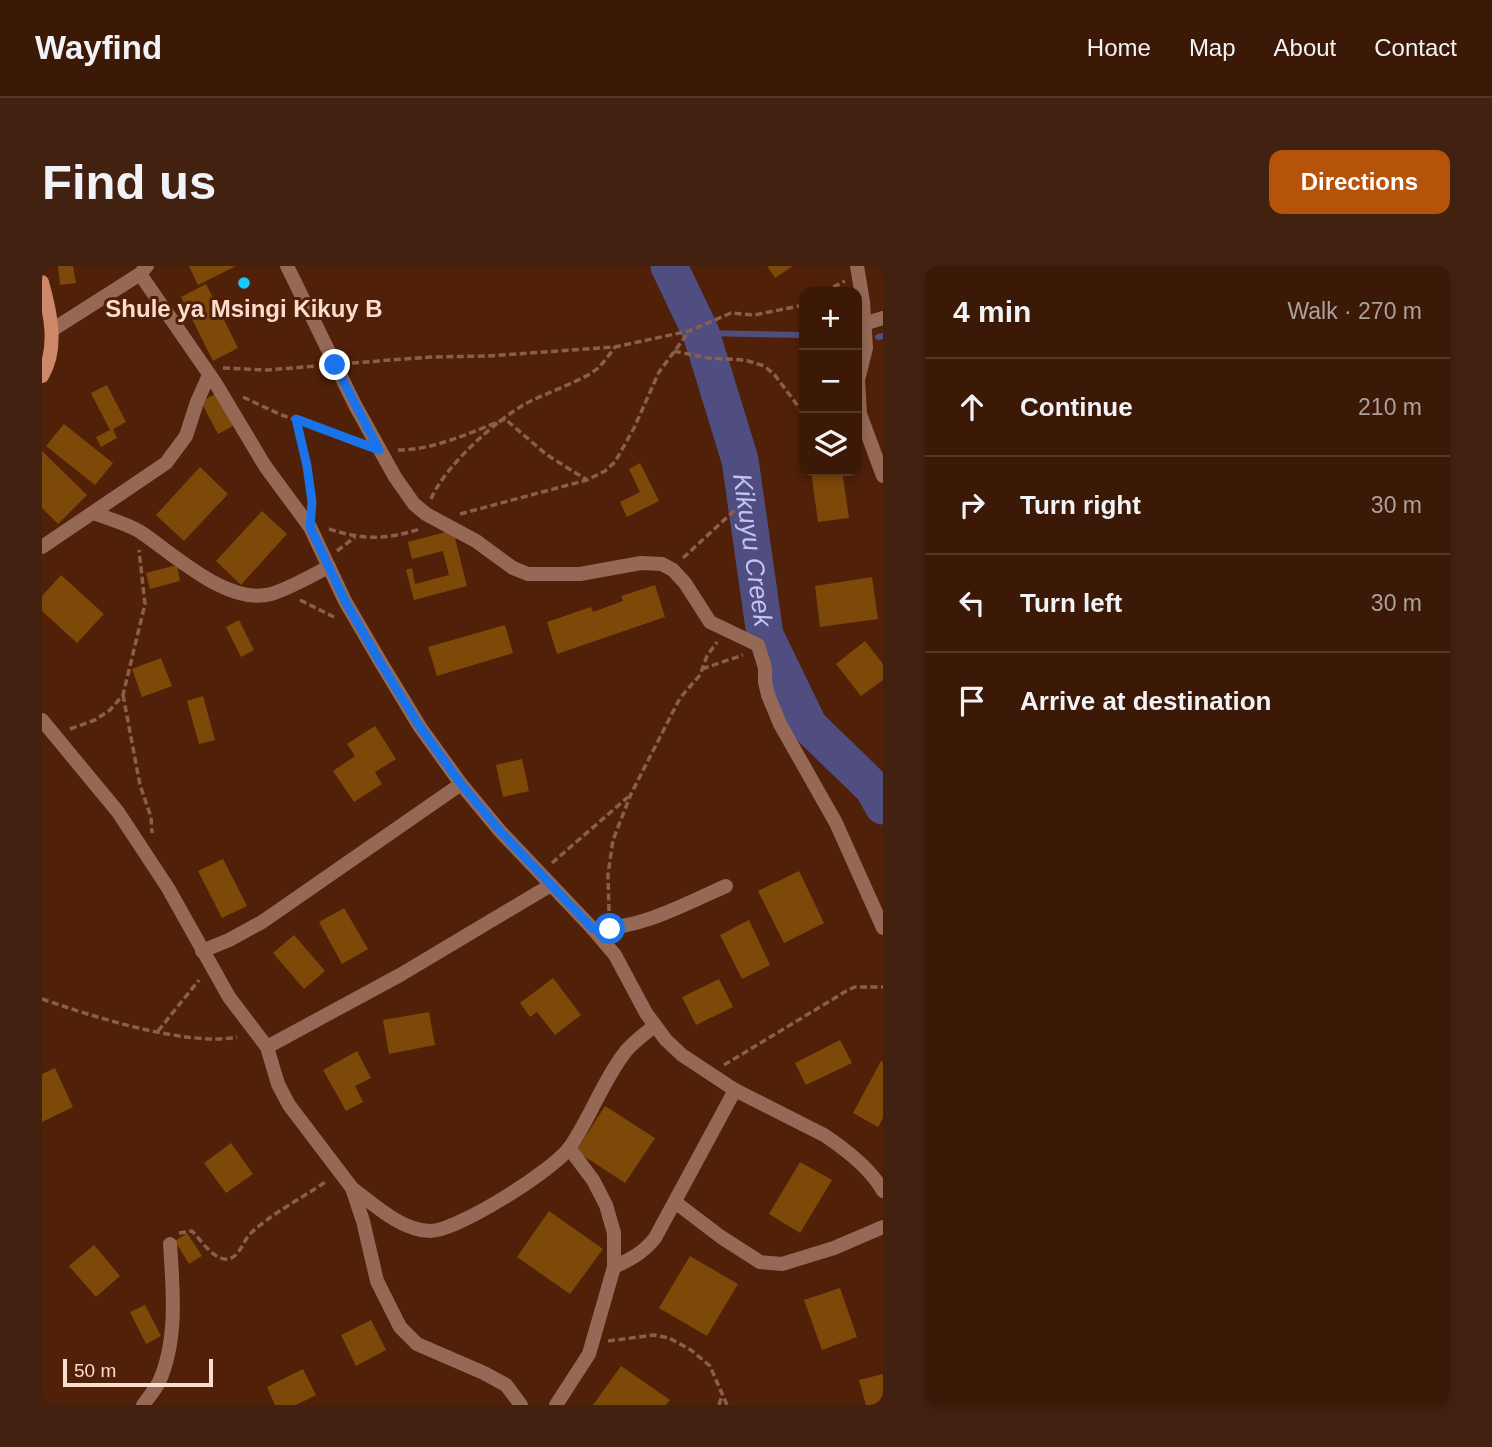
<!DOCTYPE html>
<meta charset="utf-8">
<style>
:root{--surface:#3c1806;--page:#432110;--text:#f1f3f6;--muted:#aca09b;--line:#553728;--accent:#b45309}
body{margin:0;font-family:Arial,sans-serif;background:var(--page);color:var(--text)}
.controls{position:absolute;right:21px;top:21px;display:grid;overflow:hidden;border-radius:14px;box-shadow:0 4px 10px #0003}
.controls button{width:63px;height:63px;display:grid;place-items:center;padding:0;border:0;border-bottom:2px solid var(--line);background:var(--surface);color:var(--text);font:35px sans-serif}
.scale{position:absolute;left:21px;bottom:18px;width:150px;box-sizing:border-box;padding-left:7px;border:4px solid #fbdcce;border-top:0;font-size:19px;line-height:24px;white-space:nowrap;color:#fbdcce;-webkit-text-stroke:5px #502008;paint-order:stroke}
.stop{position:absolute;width:21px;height:21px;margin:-16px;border:5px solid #1a73e8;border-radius:50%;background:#fff}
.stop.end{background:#1a73e8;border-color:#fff;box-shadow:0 2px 7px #0008}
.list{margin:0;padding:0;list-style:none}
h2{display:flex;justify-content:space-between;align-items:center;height:91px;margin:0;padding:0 28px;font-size:30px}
h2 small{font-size:23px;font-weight:400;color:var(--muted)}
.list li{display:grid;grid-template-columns:46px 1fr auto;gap:21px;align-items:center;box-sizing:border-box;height:98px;padding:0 28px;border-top:2px solid var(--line)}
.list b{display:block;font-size:26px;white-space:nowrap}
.list em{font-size:23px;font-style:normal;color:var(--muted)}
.icon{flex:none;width:38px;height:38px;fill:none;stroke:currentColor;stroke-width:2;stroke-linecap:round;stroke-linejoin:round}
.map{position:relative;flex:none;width:841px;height:1139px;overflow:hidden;border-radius:14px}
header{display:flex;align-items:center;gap:42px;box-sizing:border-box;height:98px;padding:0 35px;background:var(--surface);border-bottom:2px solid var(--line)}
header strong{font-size:33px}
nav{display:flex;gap:38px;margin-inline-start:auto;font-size:24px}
.intro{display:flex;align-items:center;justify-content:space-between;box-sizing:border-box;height:168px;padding:0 42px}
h1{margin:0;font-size:49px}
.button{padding:18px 32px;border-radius:14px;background:var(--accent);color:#fff;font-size:24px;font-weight:700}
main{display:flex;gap:42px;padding:0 42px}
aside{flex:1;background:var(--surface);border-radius:14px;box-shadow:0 4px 10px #0003}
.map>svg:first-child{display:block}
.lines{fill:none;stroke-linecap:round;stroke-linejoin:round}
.stream{stroke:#504e81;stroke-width:6}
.river{stroke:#504e81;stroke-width:37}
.building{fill:#7d4908}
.path{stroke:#895f4a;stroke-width:3.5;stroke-dasharray:7 3.5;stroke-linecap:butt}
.street{stroke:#956956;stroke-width:14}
.secondary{stroke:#cd8769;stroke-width:14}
.route{stroke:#1a73e8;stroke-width:9}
.poi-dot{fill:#16cafb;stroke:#502008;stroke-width:2.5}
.labels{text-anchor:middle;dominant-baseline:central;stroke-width:6;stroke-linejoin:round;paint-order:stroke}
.poi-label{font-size:24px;font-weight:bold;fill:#fbdcce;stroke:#502008}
.water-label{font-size:26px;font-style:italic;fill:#c3c4f4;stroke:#502008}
</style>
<header>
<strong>Wayfind</strong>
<nav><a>Home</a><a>Map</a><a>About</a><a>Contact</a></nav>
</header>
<div class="intro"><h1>Find us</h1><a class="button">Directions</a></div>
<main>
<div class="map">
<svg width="841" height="1139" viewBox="0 0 841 1139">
<rect width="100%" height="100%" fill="#502008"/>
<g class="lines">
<g class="stream">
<polyline points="659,67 762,69"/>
<polyline points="836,71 841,70"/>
</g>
<path class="river" id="s1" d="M 627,0 L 659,67 L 698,194 L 723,369 L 767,460 L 831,522 L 841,540"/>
</g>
<g class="building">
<polygon points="16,0 31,0 34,17 18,19"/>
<polygon points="147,0 194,0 156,19"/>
<polygon points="725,0 751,0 733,12"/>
<polygon points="164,18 196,82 171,95 139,31"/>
<polygon points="65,119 84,156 71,163 75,172 59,181 54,171 68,164 49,127"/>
<polygon points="173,128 191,160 176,168 159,136"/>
<polygon points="22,158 71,197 53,219 4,180"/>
<polygon points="0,185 45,229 16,258 0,242"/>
<polygon points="598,197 617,235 585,251 578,236 598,226 587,203"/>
<polygon points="158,201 186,228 142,275 114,249"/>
<polygon points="769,205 800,205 807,252 776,256"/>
<polygon points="220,245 245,268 199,319 174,295"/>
<polygon points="411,264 425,320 372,334 364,304 370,302 373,318 407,309 401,285 370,293 366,276"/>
<polygon points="135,299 138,315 108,323 104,307"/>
<polygon points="19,309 62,348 35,377 0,345 0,330"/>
<polygon points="830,311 836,353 778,361 773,320"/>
<polygon points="613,319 623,351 515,388 505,356 549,341 551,346 581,335 579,330"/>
<polygon points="197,354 212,384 199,391 184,361"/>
<polygon points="463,359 471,387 395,410 386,381"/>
<polygon points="823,375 841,398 841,414 819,430 794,398"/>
<polygon points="119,392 130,420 100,431 90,403"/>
<polygon points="161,430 173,474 157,478 145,435"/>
<polygon points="333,460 354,493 333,506 340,518 312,536 291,505 313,490 305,478"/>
<polygon points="480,493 487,525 461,531 454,499"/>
<polygon points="181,593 205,640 180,652 156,605"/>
<polygon points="757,605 782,657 742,677 716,625"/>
<polygon points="302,642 326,683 300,698 277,656"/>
<polygon points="707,654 728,699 700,713 678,669"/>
<polygon points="252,669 283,705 262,723 231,687"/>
<polygon points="511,712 539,749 513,769 495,746 488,751 478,737"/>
<polygon points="677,713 691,741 654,759 640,731"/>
<polygon points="387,746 393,779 347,788 341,754"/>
<polygon points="798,774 810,797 764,819 753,797"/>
<polygon points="315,785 329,812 313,820 321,836 304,845 281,804"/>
<polygon points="839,795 841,796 841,852 836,861 811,847"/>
<polygon points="13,802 31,841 0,856 0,808"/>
<polygon points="563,840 613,872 583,917 534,885"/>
<polygon points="189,877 211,908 184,927 162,897"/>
<polygon points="758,896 790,914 758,967 727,948"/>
<polygon points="507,945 561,983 528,1028 475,991"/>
<polygon points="145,967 160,990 147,998 133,975"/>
<polygon points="52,979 78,1010 54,1031 27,1000"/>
<polygon points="648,990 696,1018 665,1070 617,1042"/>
<polygon points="798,1022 815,1071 780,1084 762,1034"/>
<polygon points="103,1039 119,1070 104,1078 88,1046"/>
<polygon points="329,1054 344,1084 314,1100 299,1069"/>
<polygon points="579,1100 628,1134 624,1139 551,1139"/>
<polygon points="261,1103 274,1129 254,1139 233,1139 225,1121"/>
<polygon points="841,1108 841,1139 824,1139 817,1114"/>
</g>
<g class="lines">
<g class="path">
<polyline points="782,26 803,15"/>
<polyline points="632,85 666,92 703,94 722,100 732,108 762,148"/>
<polyline points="310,97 389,91 445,90 573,81 647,65 689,47 712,49 762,39"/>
<polyline points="181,102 225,104 275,100"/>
<polyline points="201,131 237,148 314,176"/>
<polyline points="254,154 265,200 270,234"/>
<path d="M 356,184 C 392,184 430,166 463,153 L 505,189 L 545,214"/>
<path d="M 389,233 C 403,200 452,156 483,138 C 503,127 541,115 556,102 C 562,96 568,88 573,81"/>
<polyline points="418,248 545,214 563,205 573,196 592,162 617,106 646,67"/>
<path d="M 287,263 C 321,274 343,274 378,263"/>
<polyline points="295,285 313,271"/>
<polyline points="641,292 694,243"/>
<polyline points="258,334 292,351"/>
<polyline points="660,403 701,389"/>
<polyline points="81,429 98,519 109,551 110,567"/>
<polyline points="28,463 53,454 68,444 81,429 103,338 97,284"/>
<polyline points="510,597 586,531"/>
<polyline points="567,645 566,608 571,574 589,528 638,432 658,409 665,390 675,376"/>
<path d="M 0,733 C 49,750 145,781 195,771"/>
<polyline points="116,765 157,714"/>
<polyline points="682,799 806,724 813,721 841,721"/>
<path d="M 137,967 L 150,965 C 159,974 170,992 183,993 C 196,995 201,975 208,968 C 230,947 260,932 285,915"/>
<polyline points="566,1075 612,1069 627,1072 649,1084 668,1100 685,1139"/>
<polyline points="677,1139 680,1129"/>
</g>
<g class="street">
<polyline points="245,0 313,139 353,211 372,238 384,248 434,275 471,302 486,308 538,308 599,297 620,298 631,304 643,317 668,356 716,379 723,402 723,416 726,429 738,458 794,557 841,662"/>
<polyline points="815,0 821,36 824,82 816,114 818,148 841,210"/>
<path d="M 98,8 L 174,118 L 223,200 L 268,261 L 303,335 L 338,395 L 378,461 L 419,518 L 458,565 L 551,663 L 573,689 L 604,747 L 624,774 L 640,789 L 693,824 L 782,869 C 803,883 829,903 841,925"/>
<polyline points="822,58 841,52"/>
<polyline points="10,64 98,8 105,0"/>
<path d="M 52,247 C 67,253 83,257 97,265 C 131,287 185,340 229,328 C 249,322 268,310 287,301"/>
<polyline points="0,281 124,197 144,170 155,136 167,109"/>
<polyline points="0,454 76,546 126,622 187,731 225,781 236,818 247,839 310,922 321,955 335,1015 358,1061 375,1078 442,1107 464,1119 479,1139"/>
<path d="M 551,663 C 599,663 641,639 684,620"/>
<polyline points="160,685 187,674 220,656 419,518"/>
<polyline points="225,781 358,709 509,619"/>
<path d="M 310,922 C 331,938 360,965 388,965 C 415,965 512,904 528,881 C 548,852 560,817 581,789 C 588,778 602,769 612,760"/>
<polyline points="633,936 679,971 718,996 740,998 792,982 841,961"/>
<path d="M 572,1001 C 589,993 601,987 613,972 L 693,824"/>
<path d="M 101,1139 C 106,1132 113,1124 117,1116 C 136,1074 131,1023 128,978"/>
<polyline points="514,1139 547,1088 572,1001 572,967 564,939 551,914 527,882"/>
</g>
<path class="secondary" d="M 0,16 C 8,45 17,82 0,110"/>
</g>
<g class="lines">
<polyline class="route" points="293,99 337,184 254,153 265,200 270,236 268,261 303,335 338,396 378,461 419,518 458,565 551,663 568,663"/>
</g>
<circle class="poi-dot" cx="202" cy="17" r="7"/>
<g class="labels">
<g class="poi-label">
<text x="202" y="42">Shule ya Msingi Kikuy B</text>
</g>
<g class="water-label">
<text stroke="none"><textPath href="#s1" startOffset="298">Kikuyu Creek</textPath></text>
</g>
</g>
</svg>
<div class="controls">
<button>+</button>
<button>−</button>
<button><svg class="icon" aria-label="layers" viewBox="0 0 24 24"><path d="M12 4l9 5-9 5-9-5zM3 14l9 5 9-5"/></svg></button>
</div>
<div class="scale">50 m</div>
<div class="stop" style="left:568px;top:663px"></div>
<div class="stop end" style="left:293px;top:99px"></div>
</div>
<aside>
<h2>4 min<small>Walk · 270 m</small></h2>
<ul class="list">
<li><svg class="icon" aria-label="ahead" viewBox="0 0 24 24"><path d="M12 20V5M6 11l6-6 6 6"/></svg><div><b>Continue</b></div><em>210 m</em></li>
<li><svg class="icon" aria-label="right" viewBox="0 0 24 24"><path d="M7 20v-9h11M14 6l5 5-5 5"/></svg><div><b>Turn right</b></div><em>30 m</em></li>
<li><svg class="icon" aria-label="left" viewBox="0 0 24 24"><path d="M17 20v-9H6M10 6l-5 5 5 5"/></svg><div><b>Turn left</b></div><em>30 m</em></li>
<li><svg class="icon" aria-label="arrive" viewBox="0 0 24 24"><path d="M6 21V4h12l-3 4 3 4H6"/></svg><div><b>Arrive at destination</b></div></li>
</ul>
</aside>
</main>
